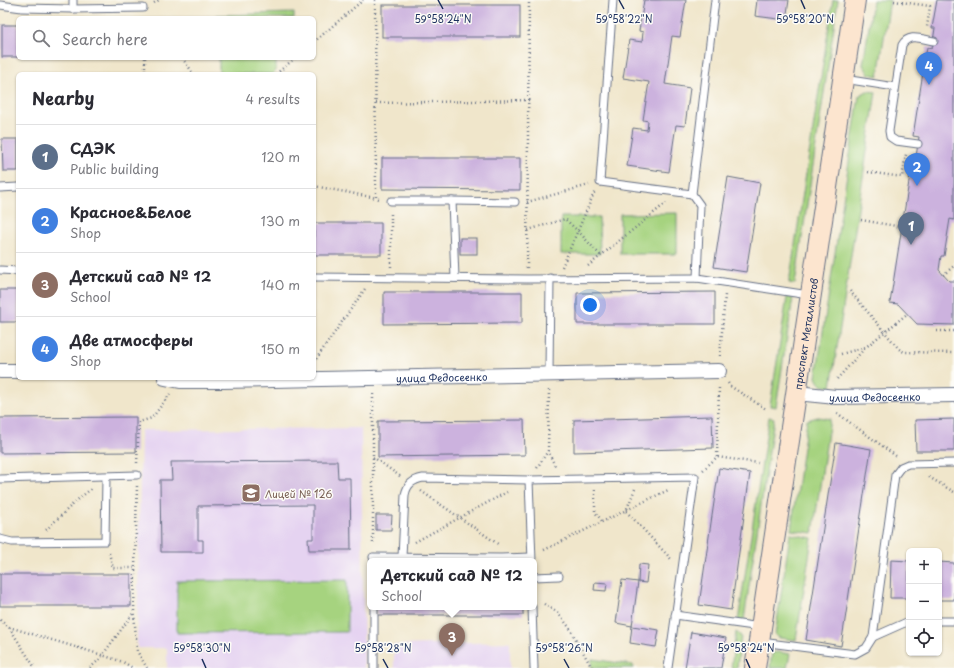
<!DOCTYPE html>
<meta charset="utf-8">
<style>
:root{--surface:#fff;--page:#f2f2f3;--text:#2b2b33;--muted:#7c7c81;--line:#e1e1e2;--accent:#d1495b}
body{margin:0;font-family:"Playpen Sans",sans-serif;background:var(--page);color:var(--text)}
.controls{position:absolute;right:12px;bottom:12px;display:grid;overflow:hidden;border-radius:6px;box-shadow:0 1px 3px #0004}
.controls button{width:36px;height:36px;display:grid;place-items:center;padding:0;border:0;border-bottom:1px solid var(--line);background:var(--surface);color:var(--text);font:20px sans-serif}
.you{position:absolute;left:590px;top:305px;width:14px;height:14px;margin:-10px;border:3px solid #fff;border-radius:50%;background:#1a73e8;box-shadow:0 0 0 6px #1a73e833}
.badge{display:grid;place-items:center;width:26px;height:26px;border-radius:50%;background:var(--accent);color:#fff;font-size:13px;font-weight:700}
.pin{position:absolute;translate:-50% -33px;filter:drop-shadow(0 1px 2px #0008)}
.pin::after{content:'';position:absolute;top:21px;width:14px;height:12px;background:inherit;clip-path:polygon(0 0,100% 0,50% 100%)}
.popup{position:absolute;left:367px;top:558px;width:170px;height:52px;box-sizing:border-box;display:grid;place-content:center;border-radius:6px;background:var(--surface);filter:drop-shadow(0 1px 3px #0005);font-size:13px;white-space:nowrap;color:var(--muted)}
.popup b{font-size:15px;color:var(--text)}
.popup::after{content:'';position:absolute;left:50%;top:100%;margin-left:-8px;border:8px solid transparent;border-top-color:var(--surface)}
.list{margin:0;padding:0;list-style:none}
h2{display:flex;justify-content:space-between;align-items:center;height:52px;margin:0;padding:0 16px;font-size:17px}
h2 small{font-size:13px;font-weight:400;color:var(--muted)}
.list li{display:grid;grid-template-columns:26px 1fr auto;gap:12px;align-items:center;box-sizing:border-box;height:64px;padding:0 16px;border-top:1px solid var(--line)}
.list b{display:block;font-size:15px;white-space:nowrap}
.list p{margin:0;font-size:13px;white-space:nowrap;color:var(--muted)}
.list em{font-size:13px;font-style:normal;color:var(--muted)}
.icon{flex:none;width:22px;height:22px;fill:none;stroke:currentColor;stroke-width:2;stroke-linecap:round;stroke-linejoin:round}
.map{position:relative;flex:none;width:954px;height:668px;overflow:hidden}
.search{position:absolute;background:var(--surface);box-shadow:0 1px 3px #0004;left:16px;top:16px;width:300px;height:44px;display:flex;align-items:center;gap:10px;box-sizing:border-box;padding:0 14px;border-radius:6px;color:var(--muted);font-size:15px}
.panel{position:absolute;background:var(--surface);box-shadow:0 1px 3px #0004;left:16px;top:72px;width:300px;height:308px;border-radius:6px}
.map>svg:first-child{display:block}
.built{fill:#e5d3f1}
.green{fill:#a6d37f;stroke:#60816e}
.building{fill:#ccb2de}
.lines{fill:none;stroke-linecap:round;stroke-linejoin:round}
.lane-casing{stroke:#666f84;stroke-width:9}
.street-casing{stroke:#666f84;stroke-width:16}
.secondary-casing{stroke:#666f84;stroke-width:22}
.path{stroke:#666f84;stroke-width:2.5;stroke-dasharray:1 3;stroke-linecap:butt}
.lane{stroke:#fff;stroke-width:7}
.street{stroke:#fff;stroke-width:14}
.secondary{stroke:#fce5cf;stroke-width:20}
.ticks{fill:none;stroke:#1b2f5e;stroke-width:1.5}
.labels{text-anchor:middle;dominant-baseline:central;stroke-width:3;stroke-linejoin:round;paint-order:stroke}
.street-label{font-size:10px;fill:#1b2f5e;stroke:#fdfcf7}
.education-label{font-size:10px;fill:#785e54;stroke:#fdfcf7;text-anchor:start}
.ticks-label{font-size:10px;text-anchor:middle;fill:#1b2f5e;stroke:#fdfcf7;stroke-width:3;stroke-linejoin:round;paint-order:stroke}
</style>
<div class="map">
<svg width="954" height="668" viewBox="0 0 954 668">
<rect width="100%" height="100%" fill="#fdfcf7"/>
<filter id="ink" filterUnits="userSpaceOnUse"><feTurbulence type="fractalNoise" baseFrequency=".025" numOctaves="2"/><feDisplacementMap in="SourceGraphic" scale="8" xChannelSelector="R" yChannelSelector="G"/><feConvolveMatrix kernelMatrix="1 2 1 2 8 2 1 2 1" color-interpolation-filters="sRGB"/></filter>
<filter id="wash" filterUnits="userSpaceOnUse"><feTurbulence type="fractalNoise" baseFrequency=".012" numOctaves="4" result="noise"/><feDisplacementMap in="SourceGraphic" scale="16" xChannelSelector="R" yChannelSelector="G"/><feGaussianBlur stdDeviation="0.9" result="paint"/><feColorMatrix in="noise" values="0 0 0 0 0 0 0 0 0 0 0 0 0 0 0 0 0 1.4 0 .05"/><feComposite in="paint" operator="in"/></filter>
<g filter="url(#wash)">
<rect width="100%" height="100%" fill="#f0e6cb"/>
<g class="built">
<polygon points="361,428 364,668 167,668 167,648 137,648 141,430"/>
<polygon points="510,642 510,668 394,668 394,645"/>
</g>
<g class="green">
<polygon points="833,0 838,0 795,284 789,283"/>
<polygon points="873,0 890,0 878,76 869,74 863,65"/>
<polygon points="294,13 294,18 217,18 217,15"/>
<polygon points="219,58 276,58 276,71 272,74 219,74"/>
<path d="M 867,91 L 876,92 L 831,387 C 822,386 819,385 816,377 L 859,96 Z"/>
<polygon points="677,213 677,254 620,254 620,214"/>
<polygon points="561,217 599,217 600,254 561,254"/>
<polygon points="787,297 793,298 776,407 770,406"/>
<polygon points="769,417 774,418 744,620 738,621"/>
<polygon points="818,417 830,419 813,533 791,530 807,420"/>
<polygon points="790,534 812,538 796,640 780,638 775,635"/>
<polygon points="347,580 347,632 177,633 177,581"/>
<polygon points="736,632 741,636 737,668 731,668"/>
<polygon points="778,652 790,654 787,668 770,668 772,653"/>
<polygon points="592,659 633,665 633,668 591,668"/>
</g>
<g id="blocks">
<g class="building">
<polygon points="644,0 686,0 680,37 672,36 665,84 690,88 685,126 676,125 669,172 627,166 633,128 647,130 648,121 643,120 649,82 623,78 629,40 642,42 643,32 639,31"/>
<polygon points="757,0 789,0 786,20 755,16"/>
<polygon points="937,0 954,0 954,220 950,219 944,256 941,256 939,270 949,281 954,281 954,325 917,324 898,304 890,303 913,156 916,157 919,137 913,136 927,47 932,48 935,28 932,28"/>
<rect x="382" y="5" width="138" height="32"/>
<rect x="2" y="25" width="16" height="32"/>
<polygon points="2,139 18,139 18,171 3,171"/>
<polygon points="382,158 520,158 520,190 382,189"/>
<polygon points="728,177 760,183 746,272 714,267"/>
<rect x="314" y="223" width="67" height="32"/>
<rect x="460" y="238" width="17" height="16"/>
<rect x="0" y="290" width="18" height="32"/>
<polygon points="384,292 522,292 522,323 384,324"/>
<polygon points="715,292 715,324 577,324 577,293"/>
<polygon points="712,416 713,448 574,452 574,420"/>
<polygon points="136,417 136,452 0,453 0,418"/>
<polygon points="954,419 954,451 916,451 915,420"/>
<polygon points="524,420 525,455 378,457 378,421"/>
<polygon points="836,443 871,449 841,646 806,640"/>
<polygon points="337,461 338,478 350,478 351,550 309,550 308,539 313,539 313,505 198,506 198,540 203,540 203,552 161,552 160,480 172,480 171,462"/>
<polygon points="719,468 750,473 731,610 699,605"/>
<polygon points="376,515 392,515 391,530 376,530"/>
<polygon points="891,560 909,561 909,598 890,598"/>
<polygon points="939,562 954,563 954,600 939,600"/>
<polygon points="639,564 648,565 646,583 638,582"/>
<rect x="0" y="574" width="131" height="32"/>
<polygon points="622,580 638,582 632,626 616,623"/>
<polygon points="595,582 607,583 606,591 594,590"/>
<rect x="376" y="607" width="147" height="8"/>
<polygon points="632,626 659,630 656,647 630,643"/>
<polygon points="691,632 726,638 721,668 685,668"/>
</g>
</g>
</g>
<g filter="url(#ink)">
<use href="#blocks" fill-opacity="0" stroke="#666f84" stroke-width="1"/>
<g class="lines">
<g class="lane-casing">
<g id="lane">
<polyline points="613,0 600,182 692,194"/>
<polyline points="0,5 22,8 73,9 73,0"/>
<polyline points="73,9 143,8"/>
<polyline points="844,79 895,87"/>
<path d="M 918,144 L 896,141 L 890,137 L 889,131 L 902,45 C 909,33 921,39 934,41"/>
<polyline points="0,188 18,187"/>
<polyline points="391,201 452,201 455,278"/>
<polyline points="452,201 515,202"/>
<polyline points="0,270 18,271"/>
<polyline points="314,277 527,279 697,278 809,295"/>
<polyline points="697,278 700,205 692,194 715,0"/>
<polyline points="549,374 550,278"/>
<polyline points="0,479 137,475"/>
<polyline points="529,480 532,561"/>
<polyline points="0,539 12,542 105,541 106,477"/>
<path d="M 402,557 L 405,495 C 407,484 413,480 423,478 L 529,480 L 695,477 L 668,668"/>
<polyline points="374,561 373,557 501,558 531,557"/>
<polyline points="534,577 559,576"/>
<polyline points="374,607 374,668"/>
<polyline points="532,607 534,668"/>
<polyline points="675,615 761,627"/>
<polyline points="939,621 954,621"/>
<polyline points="873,637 909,621"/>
<polyline points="761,642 855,654 866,648 873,637 895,475 901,467 908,464 954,463"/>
</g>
</g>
<g class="street-casing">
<g id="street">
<polyline points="0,371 18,371"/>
<path id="s1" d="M 165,378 L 180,381 L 223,381 L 719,371"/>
<path id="s2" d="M 796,393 L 836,397 L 954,395"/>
</g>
</g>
<g class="secondary-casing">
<g id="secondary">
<path id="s3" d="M 755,668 L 855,0"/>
</g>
</g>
<g class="path">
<polyline points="375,0 376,198 379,199"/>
<polyline points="894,1 930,6 927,27"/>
<polyline points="154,3 159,0"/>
<polyline points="314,42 363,0"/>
<polyline points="145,58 145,74"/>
<polyline points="182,58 194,74"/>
<polyline points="276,74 295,58"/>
<polyline points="376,103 529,100"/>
<polyline points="868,172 902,177 906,154"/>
<polyline points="314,186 376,198"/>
<polyline points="527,202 589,185"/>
<polyline points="861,220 902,227"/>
<polyline points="528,230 565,219 578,231 601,256"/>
<polyline points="588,266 666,203"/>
<polyline points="391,267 391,212"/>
<polyline points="562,267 595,191"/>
<polyline points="527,268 529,0"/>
<polyline points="943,275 954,266"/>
<polyline points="850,291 899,349 904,352 954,353"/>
<polyline points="937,331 954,331"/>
<polyline points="841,354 866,347 907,314"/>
<polyline points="720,356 725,295"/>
<polyline points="314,362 365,289"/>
<polyline points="837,379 865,348"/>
<polyline points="728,383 730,386 766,409"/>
<polyline points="549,390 548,451 556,468"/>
<polyline points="373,394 373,545"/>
<polyline points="837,413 896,456"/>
<polyline points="373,457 401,477"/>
<polyline points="717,457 719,387"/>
<polyline points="137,463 139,422 152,418 170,394"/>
<polyline points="537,468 548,451"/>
<polyline points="703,470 717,457 758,463"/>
<polyline points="929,477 954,492"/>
<polyline points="137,486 134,612 137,651 147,668"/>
<polyline points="635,489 626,511 671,559"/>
<polyline points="595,490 595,512 602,521"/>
<polyline points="421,491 498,544 498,546"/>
<polyline points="46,530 76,501 91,489"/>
<polyline points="415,542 507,492"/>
<polyline points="544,550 668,490"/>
<polyline points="109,553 113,568 134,568"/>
<polyline points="544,604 558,613 569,627 592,668"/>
<polyline points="0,620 9,627 35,668"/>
<polyline points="9,627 102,655 123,662 133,668"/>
<polyline points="90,668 99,660 134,612"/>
</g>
<use href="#lane" class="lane"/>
<use href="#street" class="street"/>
<use href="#secondary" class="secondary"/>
</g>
</g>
<path class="ticks" d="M 438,0 L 443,9M 619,0 L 624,9M 801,0 L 805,9M 202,659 L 206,668M 383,659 L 388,668M 564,659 L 569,668M 746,659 L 750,668"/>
<defs>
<g id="school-square" transform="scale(1)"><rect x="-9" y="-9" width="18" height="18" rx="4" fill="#8d6e63" stroke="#fdfcf7"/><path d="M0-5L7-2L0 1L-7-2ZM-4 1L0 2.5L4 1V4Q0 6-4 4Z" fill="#fff"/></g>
</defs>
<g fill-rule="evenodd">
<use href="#school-square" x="251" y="493"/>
</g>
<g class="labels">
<g class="street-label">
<text stroke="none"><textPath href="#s3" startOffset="338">проспект Металлистов</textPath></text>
<text stroke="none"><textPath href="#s1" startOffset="277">улица Федосеенко</textPath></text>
<text stroke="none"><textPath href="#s2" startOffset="79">улица Федосеенко</textPath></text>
</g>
<g class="education-label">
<text x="265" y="493">Лицей № 126</text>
</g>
</g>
<g class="ticks-label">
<text x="443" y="23">59°58'24"N</text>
<text x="624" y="23">59°58'22"N</text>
<text x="805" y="23">59°58'20"N</text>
<text x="202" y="652">59°58'30"N</text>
<text x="383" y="652">59°58'28"N</text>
<text x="564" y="652">59°58'26"N</text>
<text x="746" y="652">59°58'24"N</text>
</g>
</svg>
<div class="controls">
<button>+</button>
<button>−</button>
<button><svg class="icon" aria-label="locate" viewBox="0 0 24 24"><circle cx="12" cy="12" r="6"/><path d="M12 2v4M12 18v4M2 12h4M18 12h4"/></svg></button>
</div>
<div class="you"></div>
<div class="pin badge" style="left:911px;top:245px;background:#5c6f8a">1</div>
<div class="pin badge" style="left:917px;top:186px;background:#3f7fe0">2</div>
<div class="pin badge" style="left:452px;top:656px;background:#8d6e63">3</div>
<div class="popup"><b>Детский сад № 12</b>School</div>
<div class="pin badge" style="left:929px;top:85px;background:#3f7fe0">4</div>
<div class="search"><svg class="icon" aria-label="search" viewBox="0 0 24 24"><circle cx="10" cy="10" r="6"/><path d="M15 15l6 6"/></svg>Search here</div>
<section class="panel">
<h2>Nearby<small>4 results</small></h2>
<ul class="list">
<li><span class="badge" style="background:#5c6f8a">1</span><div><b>СДЭК</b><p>Public building</p></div><em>120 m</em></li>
<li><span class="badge" style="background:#3f7fe0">2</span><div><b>Красное&amp;Белое</b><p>Shop</p></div><em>130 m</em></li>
<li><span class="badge" style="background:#8d6e63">3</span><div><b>Детский сад № 12</b><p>School</p></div><em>140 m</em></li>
<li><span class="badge" style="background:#3f7fe0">4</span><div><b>Две атмосферы</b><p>Shop</p></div><em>150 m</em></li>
</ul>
</section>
</div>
